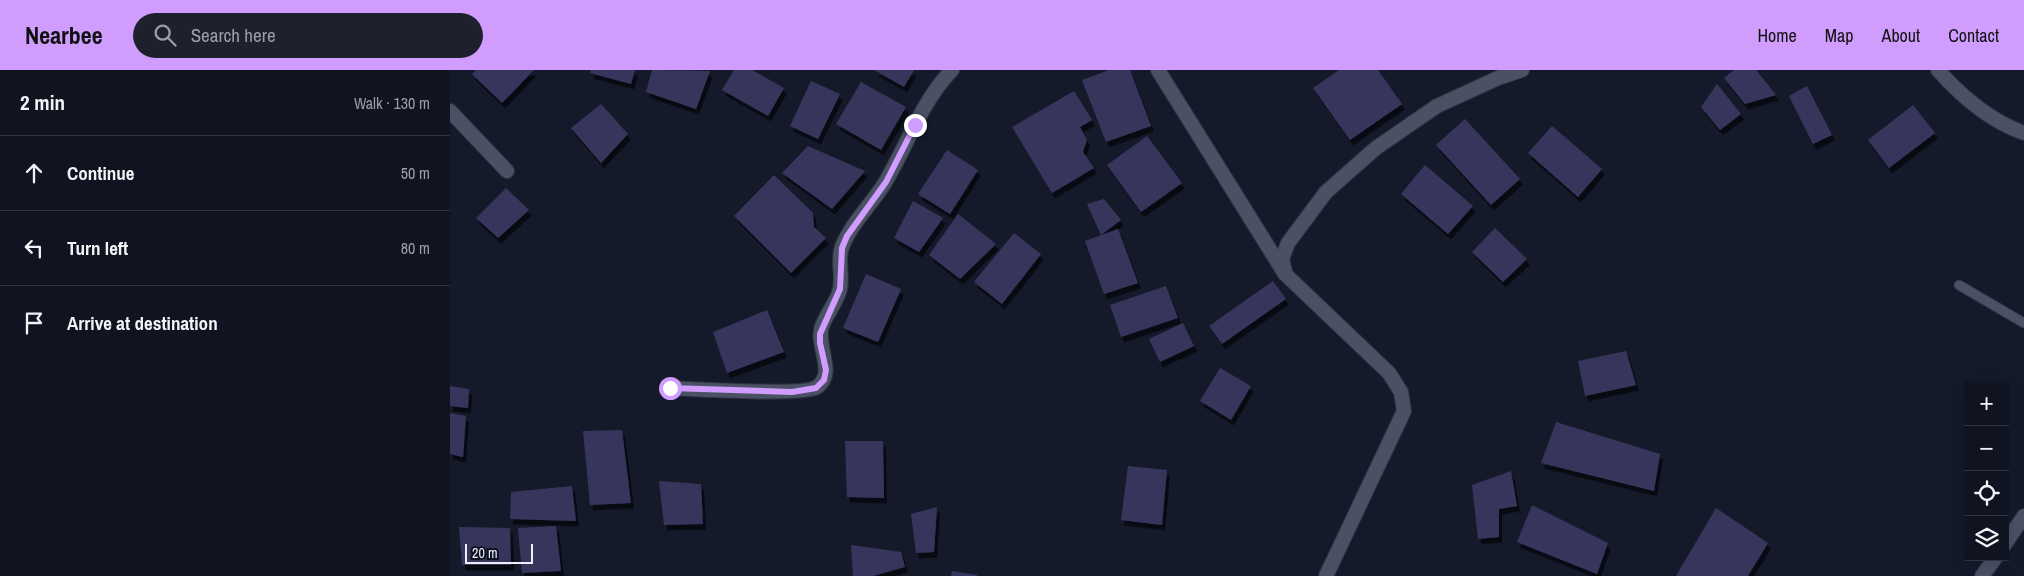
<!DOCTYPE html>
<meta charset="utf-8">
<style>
:root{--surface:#101420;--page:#1e212d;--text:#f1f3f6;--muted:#9c9ea5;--line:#30333e;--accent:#d09dfe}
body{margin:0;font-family:"Archivo Narrow",sans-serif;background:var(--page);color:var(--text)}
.controls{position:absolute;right:15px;bottom:15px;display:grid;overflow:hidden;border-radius:0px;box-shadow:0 5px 20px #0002}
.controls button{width:45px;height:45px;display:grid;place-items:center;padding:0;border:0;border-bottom:1px solid var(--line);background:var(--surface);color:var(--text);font:25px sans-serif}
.scale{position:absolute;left:15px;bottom:12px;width:68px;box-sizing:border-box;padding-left:5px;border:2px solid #eaeffb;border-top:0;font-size:14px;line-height:18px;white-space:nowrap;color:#eaeffb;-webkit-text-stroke:4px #0c1121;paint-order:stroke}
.stop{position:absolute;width:15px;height:15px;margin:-11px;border:4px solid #d09dfe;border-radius:50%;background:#fff}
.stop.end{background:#d09dfe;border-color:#fff;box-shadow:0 1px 5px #0008}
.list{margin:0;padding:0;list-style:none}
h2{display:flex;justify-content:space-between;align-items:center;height:65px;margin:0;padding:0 20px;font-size:21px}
h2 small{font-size:16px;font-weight:400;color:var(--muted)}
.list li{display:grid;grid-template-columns:32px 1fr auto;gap:15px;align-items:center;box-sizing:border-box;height:75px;padding:0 20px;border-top:1px solid var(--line)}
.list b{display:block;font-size:19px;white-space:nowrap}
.list em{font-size:16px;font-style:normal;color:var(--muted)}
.icon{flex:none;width:28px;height:28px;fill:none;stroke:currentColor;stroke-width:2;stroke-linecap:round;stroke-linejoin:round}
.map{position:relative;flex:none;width:1574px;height:506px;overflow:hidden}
header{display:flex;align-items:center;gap:30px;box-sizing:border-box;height:70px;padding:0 25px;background:var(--accent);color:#111}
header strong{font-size:24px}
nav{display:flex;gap:28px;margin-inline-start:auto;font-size:18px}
.search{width:350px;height:45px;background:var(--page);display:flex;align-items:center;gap:12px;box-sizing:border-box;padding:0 18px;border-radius:28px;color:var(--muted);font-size:19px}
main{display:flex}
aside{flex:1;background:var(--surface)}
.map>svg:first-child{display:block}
.building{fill:#39355c;filter:url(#shadow)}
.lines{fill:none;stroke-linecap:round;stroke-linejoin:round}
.service-casing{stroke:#313441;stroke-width:11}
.minor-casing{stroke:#313441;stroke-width:16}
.tertiary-casing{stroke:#313441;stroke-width:16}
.service{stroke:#4a5165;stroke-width:9}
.minor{stroke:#4a5165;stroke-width:14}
.tertiary{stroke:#4a5165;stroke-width:14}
.route{stroke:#d09dfe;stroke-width:6}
</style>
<header>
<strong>Nearbee</strong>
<div class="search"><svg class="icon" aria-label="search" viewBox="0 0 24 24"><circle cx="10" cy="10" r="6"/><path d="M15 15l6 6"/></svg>Search here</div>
<nav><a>Home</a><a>Map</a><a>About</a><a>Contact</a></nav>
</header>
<main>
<aside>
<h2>2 min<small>Walk · 130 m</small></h2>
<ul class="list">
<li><svg class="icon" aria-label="ahead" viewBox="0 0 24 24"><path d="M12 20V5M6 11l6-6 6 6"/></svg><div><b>Continue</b></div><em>50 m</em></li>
<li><svg class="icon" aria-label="left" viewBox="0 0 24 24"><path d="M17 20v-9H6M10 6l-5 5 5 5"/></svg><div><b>Turn left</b></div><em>80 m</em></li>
<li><svg class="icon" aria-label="arrive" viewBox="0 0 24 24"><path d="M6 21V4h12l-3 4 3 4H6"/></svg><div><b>Arrive at destination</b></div></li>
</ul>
</aside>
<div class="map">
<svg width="1574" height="506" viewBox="0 0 1574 506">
<defs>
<filter id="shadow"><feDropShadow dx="3" dy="5.5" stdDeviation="0" flood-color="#0009"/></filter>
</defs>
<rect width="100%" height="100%" fill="#151a2b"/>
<g class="building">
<polygon points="26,0 84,0 52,33 22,4"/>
<polygon points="141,0 185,0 181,14 140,3"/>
<polygon points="202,0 260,1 246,39 196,22"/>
<polygon points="284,0 302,0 334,18 318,46 272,20"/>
<polygon points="424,0 464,0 454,17"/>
<polygon points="659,0 680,0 701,56 656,72 632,10"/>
<polygon points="889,0 928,0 952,34 900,70 863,18"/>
<polygon points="1284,0 1306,0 1326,25 1295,34 1274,8"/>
<polygon points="361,11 390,24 368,69 340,56"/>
<polygon points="411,12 456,37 431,80 386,54"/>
<polygon points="1267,14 1291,44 1270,60 1251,37"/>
<polygon points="1357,16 1382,65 1363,74 1339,26"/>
<polygon points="624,21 642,50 630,57 637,70 633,82 644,98 602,123 562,57"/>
<polygon points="151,34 178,64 151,93 121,58"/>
<polygon points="1463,35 1485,63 1439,98 1418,70"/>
<polygon points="1015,49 1070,109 1041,135 986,75"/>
<polygon points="1102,56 1152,99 1128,127 1078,83"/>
<polygon points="697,66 732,113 691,142 657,95"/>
<polygon points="358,76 415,101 382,139 332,103"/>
<polygon points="497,80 528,100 500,144 468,124"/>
<polygon points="975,95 1023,136 998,164 951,124"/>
<polygon points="324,105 363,143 364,157 376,168 341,203 284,146"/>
<polygon points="56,118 79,140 48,168 26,148"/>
<polygon points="654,129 671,150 651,165 637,134"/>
<polygon points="463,131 493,148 469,182 444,168"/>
<polygon points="508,144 546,174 510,209 479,185"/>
<polygon points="1045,158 1077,189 1053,212 1022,182"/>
<polygon points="668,159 688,213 654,224 635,171"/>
<polygon points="564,163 591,184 552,234 524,212"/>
<polygon points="416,204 451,219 428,272 393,258"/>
<polygon points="823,211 836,229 772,274 759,256"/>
<polygon points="716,216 728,248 671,267 660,235"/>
<polygon points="317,240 334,282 277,303 263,262"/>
<polygon points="733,253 744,276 710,292 699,269"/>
<polygon points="1176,281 1186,315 1135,326 1128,291"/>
<polygon points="770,298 801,316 781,350 750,331"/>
<polygon points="0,316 19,319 18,338 0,336"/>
<polygon points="0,343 16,346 13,387 0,384"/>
<polygon points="1106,352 1210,384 1204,421 1091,393"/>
<polygon points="172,360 181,433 140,435 133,361"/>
<polygon points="395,371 433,371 434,428 397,427"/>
<polygon points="678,396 717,400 712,455 671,450"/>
<polygon points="1061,401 1067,436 1049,439 1049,467 1028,469 1022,415"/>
<polygon points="209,411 251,414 253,454 214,455"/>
<polygon points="122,416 126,451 60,449 61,422"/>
<polygon points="1082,435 1158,473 1147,504 1067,472"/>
<polygon points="487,437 484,482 466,483 461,444"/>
<polygon points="1266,438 1318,473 1298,506 1226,506"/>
<polygon points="106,456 111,501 72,503 68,458"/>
<polygon points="9,457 60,458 61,495 12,495"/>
<polygon points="401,475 451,482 455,497 423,506 403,506"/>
<polygon points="502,501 527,505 527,506 501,506"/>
</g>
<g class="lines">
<g class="service-casing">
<polyline id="service" points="1509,215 1574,253"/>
</g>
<g class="minor-casing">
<g id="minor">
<polyline points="708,0 835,204 939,303 951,322 954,341 876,506"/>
<path d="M 1488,0 C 1512,27 1540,51 1574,63"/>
<polyline points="0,41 57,101"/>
<polyline points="835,202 832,189 838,173 876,122 926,78 987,36 1048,8 1072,0"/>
<path d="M 220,318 C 242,319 355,326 367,317 C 387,303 365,276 372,256 C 377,243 387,232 390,219 C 393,205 387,190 392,177 C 401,153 423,133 436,111 C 458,73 472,31 502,0"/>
</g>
</g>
<g class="tertiary-casing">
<g id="tertiary">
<polyline points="1555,474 1574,446"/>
<polyline points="1532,506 1546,487"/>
</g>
</g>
<use href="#service" class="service"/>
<use href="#minor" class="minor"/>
<use href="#tertiary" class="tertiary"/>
</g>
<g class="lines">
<polyline class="route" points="220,318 342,322 366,318 374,310 376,300 370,273 370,264 390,219 392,178 397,166 436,112 465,55"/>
</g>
</svg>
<div class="controls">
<button>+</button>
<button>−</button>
<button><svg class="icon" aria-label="locate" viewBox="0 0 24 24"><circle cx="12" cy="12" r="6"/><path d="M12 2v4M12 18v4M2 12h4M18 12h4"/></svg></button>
<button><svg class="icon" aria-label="layers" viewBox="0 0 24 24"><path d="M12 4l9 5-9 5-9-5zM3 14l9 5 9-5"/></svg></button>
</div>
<div class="scale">20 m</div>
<div class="stop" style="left:220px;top:318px"></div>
<div class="stop end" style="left:465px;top:55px"></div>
</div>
</main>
